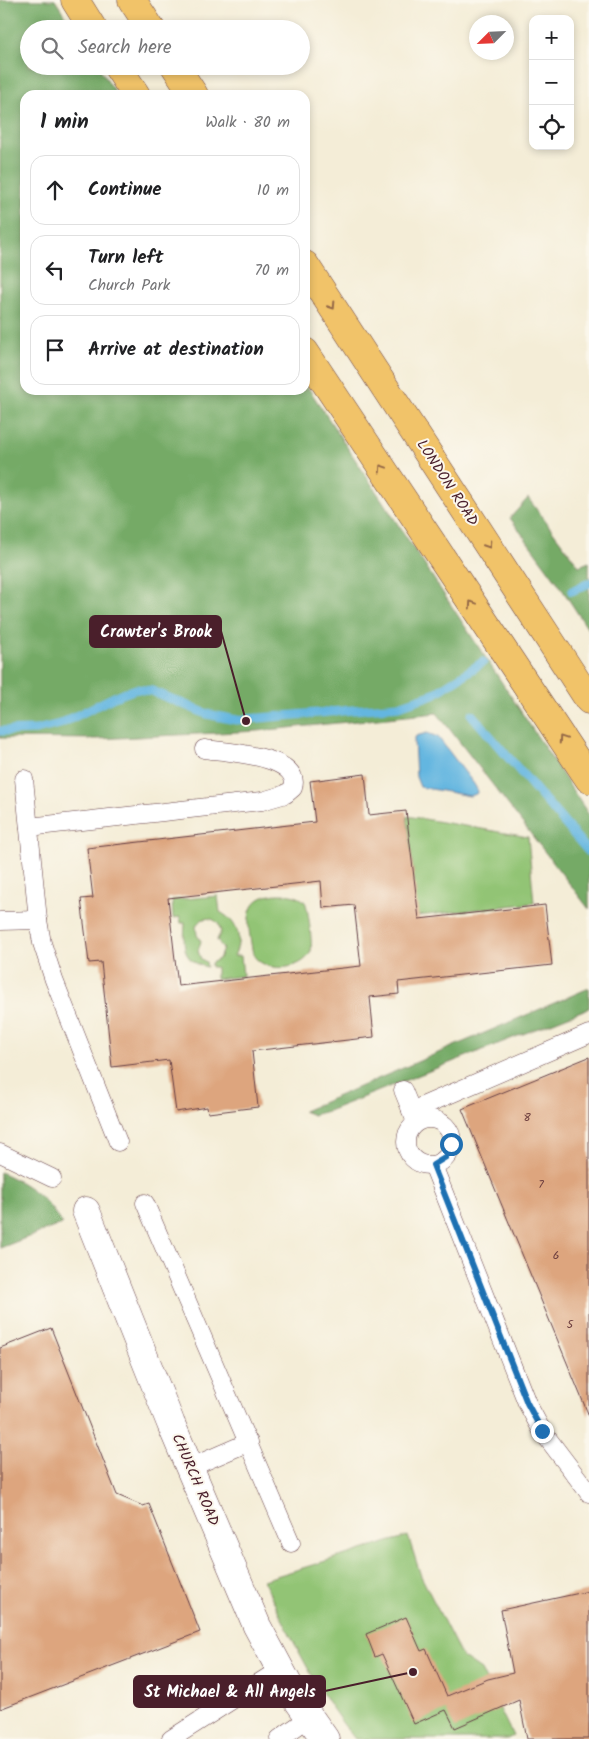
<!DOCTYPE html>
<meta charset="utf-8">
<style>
:root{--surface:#fff;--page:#f2f2f2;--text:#202124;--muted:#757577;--line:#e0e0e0}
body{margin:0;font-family:Kalam,sans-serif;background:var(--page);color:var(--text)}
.controls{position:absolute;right:15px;top:15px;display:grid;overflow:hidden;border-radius:10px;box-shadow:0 2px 8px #0003}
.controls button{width:45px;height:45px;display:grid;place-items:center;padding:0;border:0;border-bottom:1px solid var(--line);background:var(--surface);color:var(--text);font:25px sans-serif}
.compass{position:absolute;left:469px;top:15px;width:45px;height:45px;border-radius:50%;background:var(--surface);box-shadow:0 2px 8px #0003;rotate:246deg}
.stop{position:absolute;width:15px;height:15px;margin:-11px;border:4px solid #1f6fb2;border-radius:50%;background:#fff}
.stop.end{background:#1f6fb2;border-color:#fff;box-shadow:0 1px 5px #0008}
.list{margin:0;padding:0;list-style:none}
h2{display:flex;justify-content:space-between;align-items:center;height:65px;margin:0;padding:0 20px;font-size:21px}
h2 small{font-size:16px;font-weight:400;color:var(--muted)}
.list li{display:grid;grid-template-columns:32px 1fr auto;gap:15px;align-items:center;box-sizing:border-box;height:70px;margin:0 10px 10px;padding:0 10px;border:1px solid var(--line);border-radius:15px}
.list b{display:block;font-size:19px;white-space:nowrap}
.list p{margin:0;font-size:16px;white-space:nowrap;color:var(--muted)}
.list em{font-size:16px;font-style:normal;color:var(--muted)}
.icon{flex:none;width:28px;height:28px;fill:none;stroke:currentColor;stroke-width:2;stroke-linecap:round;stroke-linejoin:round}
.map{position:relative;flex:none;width:589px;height:1739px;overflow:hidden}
.search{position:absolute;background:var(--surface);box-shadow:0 2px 8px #0003;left:20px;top:20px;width:290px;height:55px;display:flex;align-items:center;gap:12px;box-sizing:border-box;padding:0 18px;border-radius:28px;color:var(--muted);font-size:19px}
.panel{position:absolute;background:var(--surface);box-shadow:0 2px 8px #0003;left:20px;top:90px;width:290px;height:305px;border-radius:15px}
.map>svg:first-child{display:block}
.green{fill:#92c474;stroke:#6e7250}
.forest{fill:#75aa66;stroke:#606448}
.water{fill:#64b6e0;stroke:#576a86}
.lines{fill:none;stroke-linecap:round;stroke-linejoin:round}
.stream{stroke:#64b6e0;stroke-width:9}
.building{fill:#dda57e;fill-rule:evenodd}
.service-casing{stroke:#643e45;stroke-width:19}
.minor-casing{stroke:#643e45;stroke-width:29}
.primary-casing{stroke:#643e45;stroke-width:29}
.service{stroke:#fff;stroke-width:18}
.minor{stroke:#fff;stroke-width:28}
.primary{stroke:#f1c369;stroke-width:28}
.oneway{stroke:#956947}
.route{stroke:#1f6fb2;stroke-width:6}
.labels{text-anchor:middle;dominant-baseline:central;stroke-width:4;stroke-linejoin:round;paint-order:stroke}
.number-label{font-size:12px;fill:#6f4040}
.street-label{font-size:15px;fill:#4a1f2b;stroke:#fbf7ec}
.leader{fill:none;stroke:#4a1f2b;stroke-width:2}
.callout-dot{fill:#4a1f2b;stroke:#fbf7ec;stroke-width:2}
.callout{fill:#4a1f2b;stroke:#4a1f2b;stroke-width:2}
.callout-label{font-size:16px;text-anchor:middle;font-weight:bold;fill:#fff}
</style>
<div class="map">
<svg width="589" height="1739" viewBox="0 0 589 1739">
<rect width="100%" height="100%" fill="#fbf7ec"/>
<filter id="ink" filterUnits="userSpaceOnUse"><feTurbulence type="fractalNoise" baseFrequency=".02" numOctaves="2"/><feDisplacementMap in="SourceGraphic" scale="10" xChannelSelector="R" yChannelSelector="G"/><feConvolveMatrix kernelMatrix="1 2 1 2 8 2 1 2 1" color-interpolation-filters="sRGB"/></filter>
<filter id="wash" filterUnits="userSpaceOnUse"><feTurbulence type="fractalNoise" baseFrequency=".0096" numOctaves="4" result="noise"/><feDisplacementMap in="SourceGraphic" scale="20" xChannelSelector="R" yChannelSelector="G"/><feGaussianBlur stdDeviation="1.12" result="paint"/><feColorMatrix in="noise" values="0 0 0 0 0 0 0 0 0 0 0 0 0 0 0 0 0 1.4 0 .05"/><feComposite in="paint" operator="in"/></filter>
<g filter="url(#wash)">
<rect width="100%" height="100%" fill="#f4edd7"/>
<g class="green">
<polygon points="407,816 528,837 534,903 418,916"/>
<path d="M 284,894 C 291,895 300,896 305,902 C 308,906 313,947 311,951 C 303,972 262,973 253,954 C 247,923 241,893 284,894 Z"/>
<path d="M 218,896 L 220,912 C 238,922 243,938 234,956 L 241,956 L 243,976 L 216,979 L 216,967 L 211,967 L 211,963 L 219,959 L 223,949 L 217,940 L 221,931 L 218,923 C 210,916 201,917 196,926 L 197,935 L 201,941 L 198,951 L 201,959 L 206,962 L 207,967 C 180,961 184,944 185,923 L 181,923 L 180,917 L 173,918 L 172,900 Z"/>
<path d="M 408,1536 L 421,1576 L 462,1657 L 481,1670 L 513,1736 L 507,1739 L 355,1739 C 316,1692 290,1634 263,1580 Z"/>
</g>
<g class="forest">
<polygon points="0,0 55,0 74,29 29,29 29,66 98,66 117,95 25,95 25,390 305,390 305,383 589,815 589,909 437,713 258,731 97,739 0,738"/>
<polygon points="528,498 579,566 589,562 589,631 558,583 510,518"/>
<polygon points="589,988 589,1008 328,1111 313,1115 303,1111"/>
<path d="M 0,1172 C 28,1184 46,1197 62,1224 L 0,1248 Z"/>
</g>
<polygon class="water" points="427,733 438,737 474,784 478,791 476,794 470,796 420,787 416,777 414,740 416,736"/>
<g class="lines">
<g class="stream">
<polyline points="572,591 589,583"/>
<polyline points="472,715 589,852"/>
<polyline points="0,731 36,730 60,724 114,697 136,689 152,691 207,714 236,720 399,706 434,694 483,662"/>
</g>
</g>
<g id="blocks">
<g class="building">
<path d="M 365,774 L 369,815 L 406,811 L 419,919 L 545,905 L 552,965 L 398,982 L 399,994 L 370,997 L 374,1037 L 252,1051 L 258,1107 L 208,1113 L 207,1107 L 176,1112 L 169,1060 L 112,1067 L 101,962 L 89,963 L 81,899 L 93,898 L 87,848 L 315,822 L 310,781 ZM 321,881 L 323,908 L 354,905 L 361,966 L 178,986 L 168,898 Z"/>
<polygon points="589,1057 589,1416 462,1109"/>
<polygon points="51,1328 117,1495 143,1506 149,1504 200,1632 0,1709 0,1348"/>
<polygon points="589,1591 589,1739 527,1739 519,1700 455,1728 446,1710 414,1724 382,1654 375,1657 366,1634 406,1617 421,1651 426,1649 447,1696 488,1679 513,1673 501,1610"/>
</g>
</g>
</g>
<g filter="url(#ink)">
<use href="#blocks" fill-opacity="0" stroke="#643e45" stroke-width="1"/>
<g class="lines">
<g class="service-casing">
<g id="service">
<polyline points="24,779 38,920"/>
<path d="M 29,827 L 262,801 L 286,794 L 293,788 C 303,755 224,752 204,749"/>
<polyline points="0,921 38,920 42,943 54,980 118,1142"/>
<polyline points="403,1090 416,1122"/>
<polyline points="411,1111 589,1034"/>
<circle cx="429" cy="1142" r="23"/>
<polyline points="0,1153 52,1178"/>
<polyline points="433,1165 527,1403 542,1431 589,1493"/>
<polyline points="145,1203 291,1543"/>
<polyline points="189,1468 249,1442"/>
<polyline points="171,1739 279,1670"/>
<polyline points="279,1739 310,1717"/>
</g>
</g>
<g class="minor-casing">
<polyline id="minor" points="86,1211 171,1424 257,1626 294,1695 325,1739"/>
</g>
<g class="primary-casing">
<g id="primary">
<polyline points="75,0 93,29"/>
<polyline points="132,0 151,29"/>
<polyline points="117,66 136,95"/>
<polyline points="175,66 194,95"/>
<polyline points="305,265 589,700"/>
<polyline points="305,352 589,779"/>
</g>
</g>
<use href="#service" class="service"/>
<use href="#minor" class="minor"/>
<use href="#primary" class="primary"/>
</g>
<defs><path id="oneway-chevron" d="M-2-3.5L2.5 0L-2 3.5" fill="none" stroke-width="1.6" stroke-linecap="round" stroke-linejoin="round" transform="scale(1.25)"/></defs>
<g class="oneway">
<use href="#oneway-chevron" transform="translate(332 306) rotate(57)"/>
<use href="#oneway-chevron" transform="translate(382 468) rotate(-124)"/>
<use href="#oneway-chevron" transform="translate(488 545) rotate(57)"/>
<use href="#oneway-chevron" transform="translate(472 604) rotate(-124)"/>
<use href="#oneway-chevron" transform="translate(562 739) rotate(-124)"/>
</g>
</g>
<g class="lines" filter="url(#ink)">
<polyline class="route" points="451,1144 446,1157 433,1165 527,1403 542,1431"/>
</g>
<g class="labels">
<g class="number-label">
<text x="527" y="1117">8</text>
<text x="541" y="1184">7</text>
<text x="556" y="1255">6</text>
<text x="570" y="1324">5</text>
</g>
<g class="street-label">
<text transform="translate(447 483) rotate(57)">LONDON ROAD</text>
<text transform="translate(195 1480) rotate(67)">CHURCH ROAD</text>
</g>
</g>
<path class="leader" d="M246 721L221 631M413 1672L325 1691"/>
<g class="callout-dot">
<circle cx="246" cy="721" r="5"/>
<circle cx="413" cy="1672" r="5"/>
</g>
<g class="callout">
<rect x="90" y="616" width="131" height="31" rx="5"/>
<rect x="134" y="1676" width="191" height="31" rx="5"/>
</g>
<g class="callout-label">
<text x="156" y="637">Crawter's Brook</text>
<text x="230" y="1697">St Michael &amp; All Angels</text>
</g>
</svg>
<div class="controls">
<button>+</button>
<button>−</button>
<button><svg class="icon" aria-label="locate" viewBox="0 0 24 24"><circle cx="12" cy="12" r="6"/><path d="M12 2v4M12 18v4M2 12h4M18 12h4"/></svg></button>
</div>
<svg class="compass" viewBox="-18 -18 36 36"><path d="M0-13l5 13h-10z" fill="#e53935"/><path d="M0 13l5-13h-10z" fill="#757577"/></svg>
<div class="stop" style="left:451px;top:1144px"></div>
<div class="stop end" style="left:542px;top:1431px"></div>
<div class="search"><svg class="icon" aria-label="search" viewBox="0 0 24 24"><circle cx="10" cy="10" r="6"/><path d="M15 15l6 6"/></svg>Search here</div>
<section class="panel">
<h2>1 min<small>Walk · 80 m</small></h2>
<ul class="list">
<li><svg class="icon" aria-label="ahead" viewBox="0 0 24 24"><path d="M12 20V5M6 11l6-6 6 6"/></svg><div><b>Continue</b></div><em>10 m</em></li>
<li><svg class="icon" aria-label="left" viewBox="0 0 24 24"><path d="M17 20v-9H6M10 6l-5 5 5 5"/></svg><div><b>Turn left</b><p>Church Park</p></div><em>70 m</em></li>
<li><svg class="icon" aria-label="arrive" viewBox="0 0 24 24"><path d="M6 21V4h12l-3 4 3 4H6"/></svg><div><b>Arrive at destination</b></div></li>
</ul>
</section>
</div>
